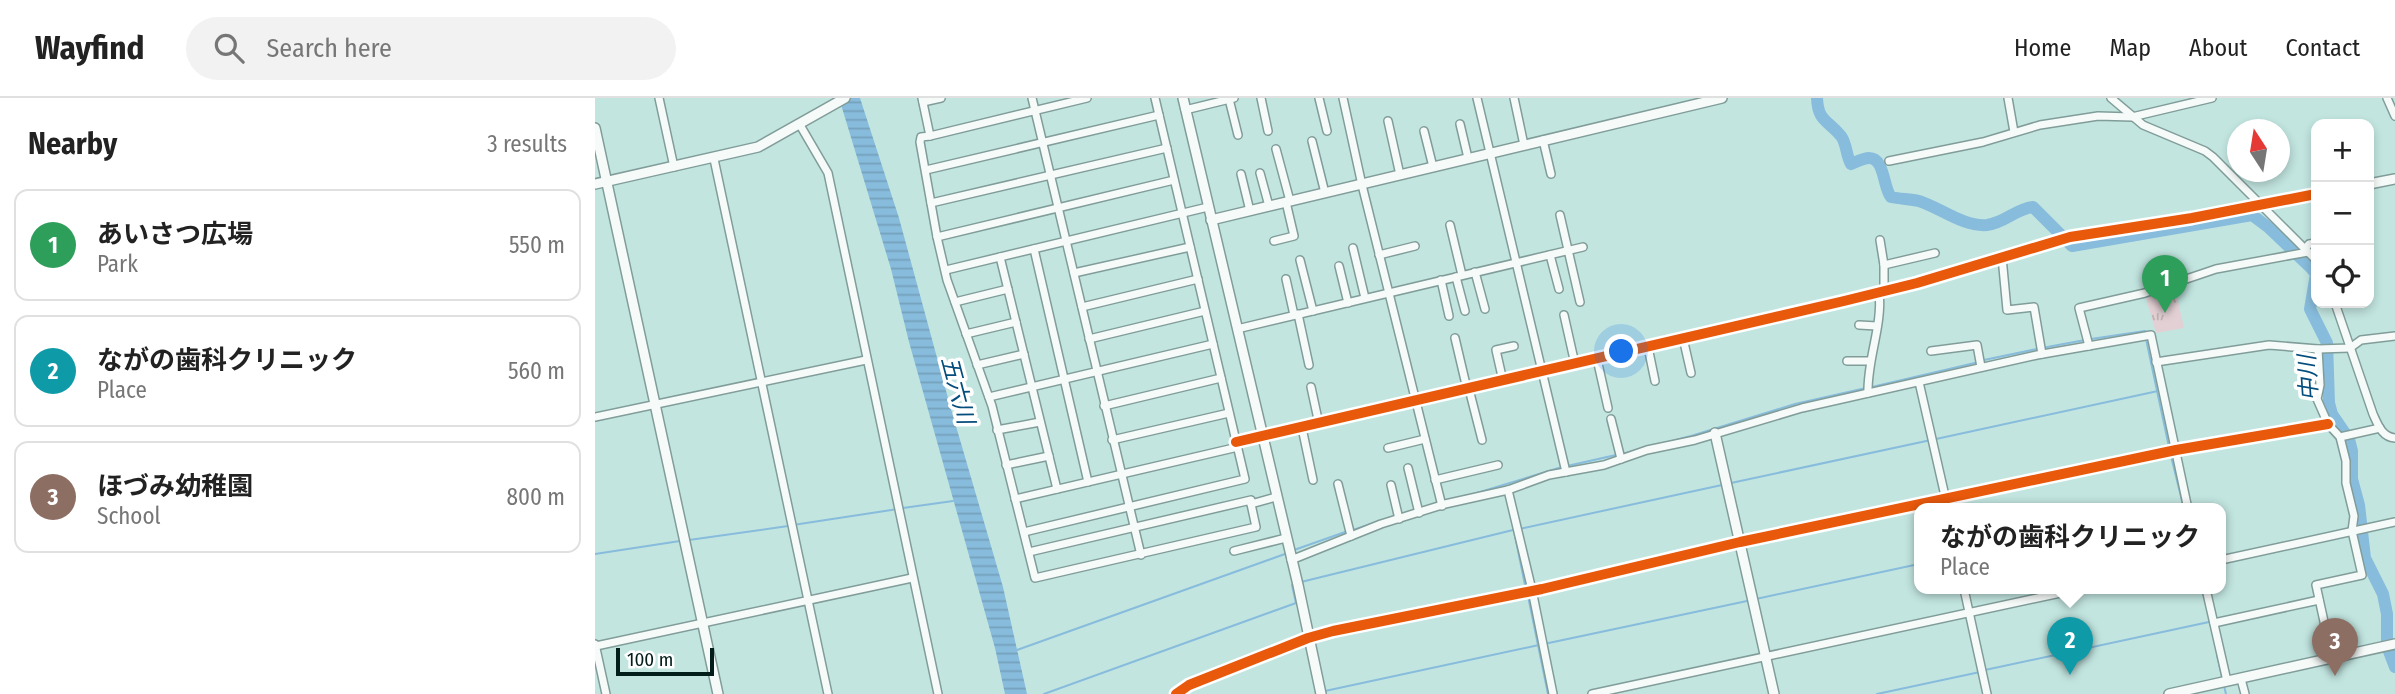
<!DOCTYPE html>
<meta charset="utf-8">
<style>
:root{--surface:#fff;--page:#f2f2f2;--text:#222;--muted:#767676;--line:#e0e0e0;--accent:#46635f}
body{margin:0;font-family:"Fira Sans Condensed","Noto Sans JP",sans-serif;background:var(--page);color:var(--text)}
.controls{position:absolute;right:21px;top:21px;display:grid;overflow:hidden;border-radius:14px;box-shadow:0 4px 10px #0003}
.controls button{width:63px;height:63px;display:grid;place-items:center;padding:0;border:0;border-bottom:2px solid var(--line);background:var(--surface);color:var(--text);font:35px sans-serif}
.compass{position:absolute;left:1632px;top:21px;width:63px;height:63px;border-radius:50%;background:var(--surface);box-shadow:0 4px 10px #0003;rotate:348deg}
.scale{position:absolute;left:21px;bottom:18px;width:98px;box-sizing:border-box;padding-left:7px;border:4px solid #031d1a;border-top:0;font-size:19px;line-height:24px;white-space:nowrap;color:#031d1a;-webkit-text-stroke:5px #fff;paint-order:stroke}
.you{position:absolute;left:1027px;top:254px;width:24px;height:24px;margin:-18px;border:5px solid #fff;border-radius:50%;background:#1a73e8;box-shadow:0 0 0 10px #1a73e833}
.badge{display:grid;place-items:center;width:46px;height:46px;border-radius:50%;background:var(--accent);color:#fff;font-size:23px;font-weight:700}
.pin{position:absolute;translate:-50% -58px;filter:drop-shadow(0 2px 4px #0008)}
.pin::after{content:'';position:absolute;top:37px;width:24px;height:21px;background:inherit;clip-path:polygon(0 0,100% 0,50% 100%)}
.popup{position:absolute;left:1319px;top:405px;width:312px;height:91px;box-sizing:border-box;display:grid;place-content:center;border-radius:14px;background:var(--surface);filter:drop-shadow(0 2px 5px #0005);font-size:23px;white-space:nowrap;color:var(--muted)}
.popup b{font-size:26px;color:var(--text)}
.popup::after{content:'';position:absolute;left:50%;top:100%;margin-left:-14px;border:14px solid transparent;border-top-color:var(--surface)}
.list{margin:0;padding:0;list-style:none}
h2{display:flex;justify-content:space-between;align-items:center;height:91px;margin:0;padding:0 28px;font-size:30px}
h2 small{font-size:23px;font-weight:400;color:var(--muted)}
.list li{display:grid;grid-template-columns:46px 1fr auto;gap:21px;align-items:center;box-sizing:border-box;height:112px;margin:0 14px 14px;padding:0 14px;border:2px solid var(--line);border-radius:14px}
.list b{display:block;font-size:26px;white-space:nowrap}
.list p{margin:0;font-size:23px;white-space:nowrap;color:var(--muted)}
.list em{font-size:23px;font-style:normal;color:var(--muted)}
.icon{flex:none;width:38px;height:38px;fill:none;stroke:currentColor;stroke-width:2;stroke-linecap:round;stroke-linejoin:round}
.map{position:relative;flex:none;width:1800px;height:596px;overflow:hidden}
header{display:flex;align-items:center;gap:42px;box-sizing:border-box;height:98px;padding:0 35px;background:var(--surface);border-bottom:2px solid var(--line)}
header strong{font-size:33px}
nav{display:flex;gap:38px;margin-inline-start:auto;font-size:24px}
.search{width:490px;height:63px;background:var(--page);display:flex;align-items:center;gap:18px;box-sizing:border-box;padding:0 24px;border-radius:38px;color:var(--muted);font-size:26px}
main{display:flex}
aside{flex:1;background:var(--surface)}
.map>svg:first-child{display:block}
.grass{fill:url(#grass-tufts)}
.water{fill:url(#water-rules)}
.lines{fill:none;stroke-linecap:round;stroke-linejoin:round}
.stream{stroke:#88bcdc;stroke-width:2}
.river{stroke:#88bcdc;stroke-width:12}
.minor-casing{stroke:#819d99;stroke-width:10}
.tertiary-casing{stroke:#819d99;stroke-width:12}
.minor{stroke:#f6fbfa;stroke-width:7}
.tertiary{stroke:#f6fbfa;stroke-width:9}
.cycleway-casing{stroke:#fff;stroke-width:15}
.cycleway{stroke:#e8590c;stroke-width:10}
.labels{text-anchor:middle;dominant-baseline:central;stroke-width:7;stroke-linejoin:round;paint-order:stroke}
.water-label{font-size:23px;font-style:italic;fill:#044d7c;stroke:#fff}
</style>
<header>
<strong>Wayfind</strong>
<div class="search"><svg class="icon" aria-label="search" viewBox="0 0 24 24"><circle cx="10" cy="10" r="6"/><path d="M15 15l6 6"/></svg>Search here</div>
<nav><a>Home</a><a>Map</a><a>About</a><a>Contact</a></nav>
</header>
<main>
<aside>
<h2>Nearby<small>3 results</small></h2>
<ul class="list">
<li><span class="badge" style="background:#2e9e5b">1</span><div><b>あいさつ広場</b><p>Park</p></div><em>550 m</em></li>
<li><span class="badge" style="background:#0f9aa8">2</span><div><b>ながの歯科クリニック</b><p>Place</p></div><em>560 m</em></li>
<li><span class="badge" style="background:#8d6e63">3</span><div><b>ほづみ幼稚園</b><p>School</p></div><em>800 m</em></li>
</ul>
</aside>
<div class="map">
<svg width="1800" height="596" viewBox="0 0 1800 596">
<defs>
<pattern id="grass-tufts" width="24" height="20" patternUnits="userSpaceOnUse" patternTransform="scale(1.75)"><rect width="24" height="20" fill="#e3d0d4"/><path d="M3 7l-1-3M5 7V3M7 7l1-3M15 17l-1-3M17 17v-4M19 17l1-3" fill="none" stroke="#c1b2b5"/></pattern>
<pattern id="water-rules" width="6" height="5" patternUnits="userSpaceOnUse" patternTransform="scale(1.75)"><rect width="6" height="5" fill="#88bcdc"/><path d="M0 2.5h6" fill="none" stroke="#74a1bc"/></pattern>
</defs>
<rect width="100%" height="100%" fill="#c2e5e0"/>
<polygon class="grass" points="1580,190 1589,230 1561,235 1551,200"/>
<polygon class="water" points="244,0 265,0 304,120 356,311 408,489 432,596 410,596 400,550 314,244 296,171"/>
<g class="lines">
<g class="stream">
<polyline points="1496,241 1550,233 1550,236"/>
<polyline points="1551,241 1574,349"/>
<polyline points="1447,250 1490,242"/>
<polyline points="1389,262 1442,251"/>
<polyline points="1277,289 1384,264"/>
<polyline points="1341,341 1563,293"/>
<polyline points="1575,354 1589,411"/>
<polyline points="1027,356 1096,338 1200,306 1271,290"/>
<polyline points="972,368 1021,357"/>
<polyline points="1136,385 1336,342"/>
<polyline points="872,398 967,369"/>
<polyline points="308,410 358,403"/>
<polyline points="198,427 303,411"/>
<polyline points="924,431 1127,387"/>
<polyline points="758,432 779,425"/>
<polyline points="919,433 931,492"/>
<polyline points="94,442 193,428"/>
<polyline points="699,452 753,433"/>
<polyline points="0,456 85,443"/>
<polyline points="706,484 918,432"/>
<polyline points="1607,491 1613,514"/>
<polyline points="933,498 953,596"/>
<polyline points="1161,501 1324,466"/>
<polyline points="949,546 1152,503"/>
<polyline points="422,552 690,456"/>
<polyline points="1622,557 1627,579"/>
<polyline points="1390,572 1614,524"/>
<polyline points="1629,588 1631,596"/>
<polyline points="730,593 944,547"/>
<polyline points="449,596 701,505 697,487"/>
<polyline points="1282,596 1385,574"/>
</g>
<path class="river" d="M 1222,0 C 1223,24 1233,22 1246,38 C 1252,46 1251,58 1256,66 C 1261,64 1269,60 1274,60 C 1290,60 1288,90 1296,99 C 1305,101 1315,101 1324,103 C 1346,110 1368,129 1392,127 C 1410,125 1422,110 1438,109 L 1477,148 L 1657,117 L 1673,129 L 1716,170 L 1721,176 L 1715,211 L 1732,245 L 1734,305 L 1737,316 L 1754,341 L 1757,353 L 1757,381 L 1764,407 L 1770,460 L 1788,496 L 1792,516 L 1792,548 L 1800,569"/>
<g class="minor-casing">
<g id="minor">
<polyline points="64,0 79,69"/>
<polyline points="327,0 335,38 326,39 325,44 342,139 352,182 397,308 440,480 661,429 656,406"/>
<polyline points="437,0 546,457"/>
<polyline points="666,0 673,33"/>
<polyline points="724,0 732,33"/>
<polyline points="748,0 767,87 847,408"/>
<polyline points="882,0 971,374"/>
<polyline points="919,0 929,47"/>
<polyline points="1413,0 1419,34"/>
<polyline points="1516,0 1548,27 1610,53 1618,59 1721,162"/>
<polyline points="1792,0 1800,18"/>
<polyline points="634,1 643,37"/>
<polyline points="328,4 346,0"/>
<polyline points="590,12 639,0"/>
<polyline points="793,23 805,77"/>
<polyline points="865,26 873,60"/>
<polyline points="205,27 233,75 343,596"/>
<polyline points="829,33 838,69"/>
<polyline points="335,38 492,0"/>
<polyline points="948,42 956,76"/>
<polyline points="717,43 730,95"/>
<polyline points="681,51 695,103"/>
<polyline points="119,61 233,596"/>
<polyline points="1294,63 1388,44 1445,27 1503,18 1537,19 1617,0"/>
<polyline points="331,72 564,17"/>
<polyline points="665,75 674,108"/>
<polyline points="646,76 655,113"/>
<polyline points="336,105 572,50"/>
<polyline points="965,117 985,204"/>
<polyline points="855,127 867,177"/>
<polyline points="342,139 579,82"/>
<polyline points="1285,142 1289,167 1289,192"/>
<polyline points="679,143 699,138 691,104"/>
<polyline points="758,150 770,200"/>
<polyline points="439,151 493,384"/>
<polyline points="1710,151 1714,146 1721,145"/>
<polyline points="784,157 820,148"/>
<polyline points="955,157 964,191"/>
<polyline points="405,159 462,391"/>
<polyline points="1407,159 1412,212 1439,209 1447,256"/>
<polyline points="705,162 718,213"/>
<polyline points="1289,167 1340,155"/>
<polyline points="744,168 753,205"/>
<polyline points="351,172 613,109"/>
<polyline points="880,174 890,211"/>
<polyline points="479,175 595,149"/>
<polyline points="861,179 870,213"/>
<polyline points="691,181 699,217"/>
<polyline points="846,182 854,218"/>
<polyline points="360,204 413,191"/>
<path d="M 1740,205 L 1778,316 C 1783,327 1787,339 1800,340"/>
<polyline points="487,209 603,181"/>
<polyline points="703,216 714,267"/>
<polyline points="969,217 980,266"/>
<polyline points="1264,227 1282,228"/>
<polyline points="642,231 988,149"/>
<polyline points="371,236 421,224"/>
<polyline points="860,240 872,291"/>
<polyline points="1088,240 1096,275"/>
<polyline points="494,241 610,213"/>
<polyline points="1494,248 1484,210 1550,195 1621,171 1713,154"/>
<polyline points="1053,249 1060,283"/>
<polyline points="1723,251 1725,287 1722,301 1733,326 1745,339 1751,363 1751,385 1759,418 1757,433 1767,477 1721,487 1737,560"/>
<polyline points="1336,253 1382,247 1386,269"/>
<polyline points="1002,261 1013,310"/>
<polyline points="1252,263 1275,263"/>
<polyline points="1561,264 1674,247 1723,251 1755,250 1766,242 1800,238"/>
<polyline points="382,267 429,256"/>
<polyline points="908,283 901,252 919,248"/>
<polyline points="1324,284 1353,411"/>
<polyline points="716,289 724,326"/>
<polyline points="874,291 887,342"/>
<path d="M 1273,295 C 1272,261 1288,227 1284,194"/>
<polyline points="394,299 618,246"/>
<polyline points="509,308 626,280"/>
<polyline points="0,319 271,262"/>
<polyline points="1016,321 1026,361"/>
<polyline points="707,330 718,382"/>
<polyline points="402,332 445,324"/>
<polyline points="1745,339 1785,330"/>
<polyline points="517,342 634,315"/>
<polyline points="641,344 1249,203 1322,185 1475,139 1594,120"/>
<polyline points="793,350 830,341"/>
<polyline points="411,367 454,358"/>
<polyline points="813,370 824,415"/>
<polyline points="840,382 903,367"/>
<polyline points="743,386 756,438"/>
<polyline points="796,387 804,421"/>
<polyline points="913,392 937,492 958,596"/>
<polyline points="420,401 643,349"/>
<polyline points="429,434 650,381 560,0"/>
<polyline points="639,453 691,440"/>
<polyline points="434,454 656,402 656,406 681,399"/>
<polyline points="696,462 786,426 850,406 913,392 954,377 1009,367 1052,352 1100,342 1207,310 1442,257 1556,237 1593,411"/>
<polyline points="1626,462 1800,424"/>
<polyline points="1369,491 1392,596"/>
<polyline points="1611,491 1632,583"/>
<polyline points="1619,525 1724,502"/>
<polyline points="0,546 11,596"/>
<polyline points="1,548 317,480"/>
<polyline points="1646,581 1650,596"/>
<polyline points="581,596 594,587 713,540 738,533 947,491 1145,444 1581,352 1733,326"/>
<polyline points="997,596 1484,491"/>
</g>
</g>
<g class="tertiary-casing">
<g id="tertiary">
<polyline points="588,0 703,487 726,596"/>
<polyline points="0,30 123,596"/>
<polyline points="0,86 163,49 250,0"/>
<polyline points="1774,86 1800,81"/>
<polyline points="1594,120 1721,96"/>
<polyline points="616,122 1127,0"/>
<polyline points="1120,335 1179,596"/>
<polyline points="1574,596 1800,546"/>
</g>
</g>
<use href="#minor" class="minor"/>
<use href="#tertiary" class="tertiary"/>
<g class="cycleway-casing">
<g id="cycleway">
<polyline points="641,344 1249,203 1322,185 1475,139 1597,120 1721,96"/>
<polyline points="581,596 594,587 713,540 738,533 947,491 1145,444 1581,352 1733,326"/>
</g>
</g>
<use href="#cycleway" class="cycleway"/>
</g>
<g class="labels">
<g class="water-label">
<text transform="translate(1713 280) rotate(-94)">中川</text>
<text transform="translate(363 292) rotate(75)">五六川</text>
</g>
</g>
</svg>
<div class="controls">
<button>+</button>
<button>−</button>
<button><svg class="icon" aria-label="locate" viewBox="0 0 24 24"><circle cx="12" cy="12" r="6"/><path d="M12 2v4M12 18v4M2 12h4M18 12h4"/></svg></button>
</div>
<svg class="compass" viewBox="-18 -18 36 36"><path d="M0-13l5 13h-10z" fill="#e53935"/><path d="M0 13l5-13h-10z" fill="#767676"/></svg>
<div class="scale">100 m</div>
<div class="you"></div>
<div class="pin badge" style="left:1570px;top:215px;background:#2e9e5b">1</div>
<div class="pin badge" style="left:1475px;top:577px;background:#0f9aa8">2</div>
<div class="popup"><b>ながの歯科クリニック</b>Place</div>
<div class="pin badge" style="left:1740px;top:578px;background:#8d6e63">3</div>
</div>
</main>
